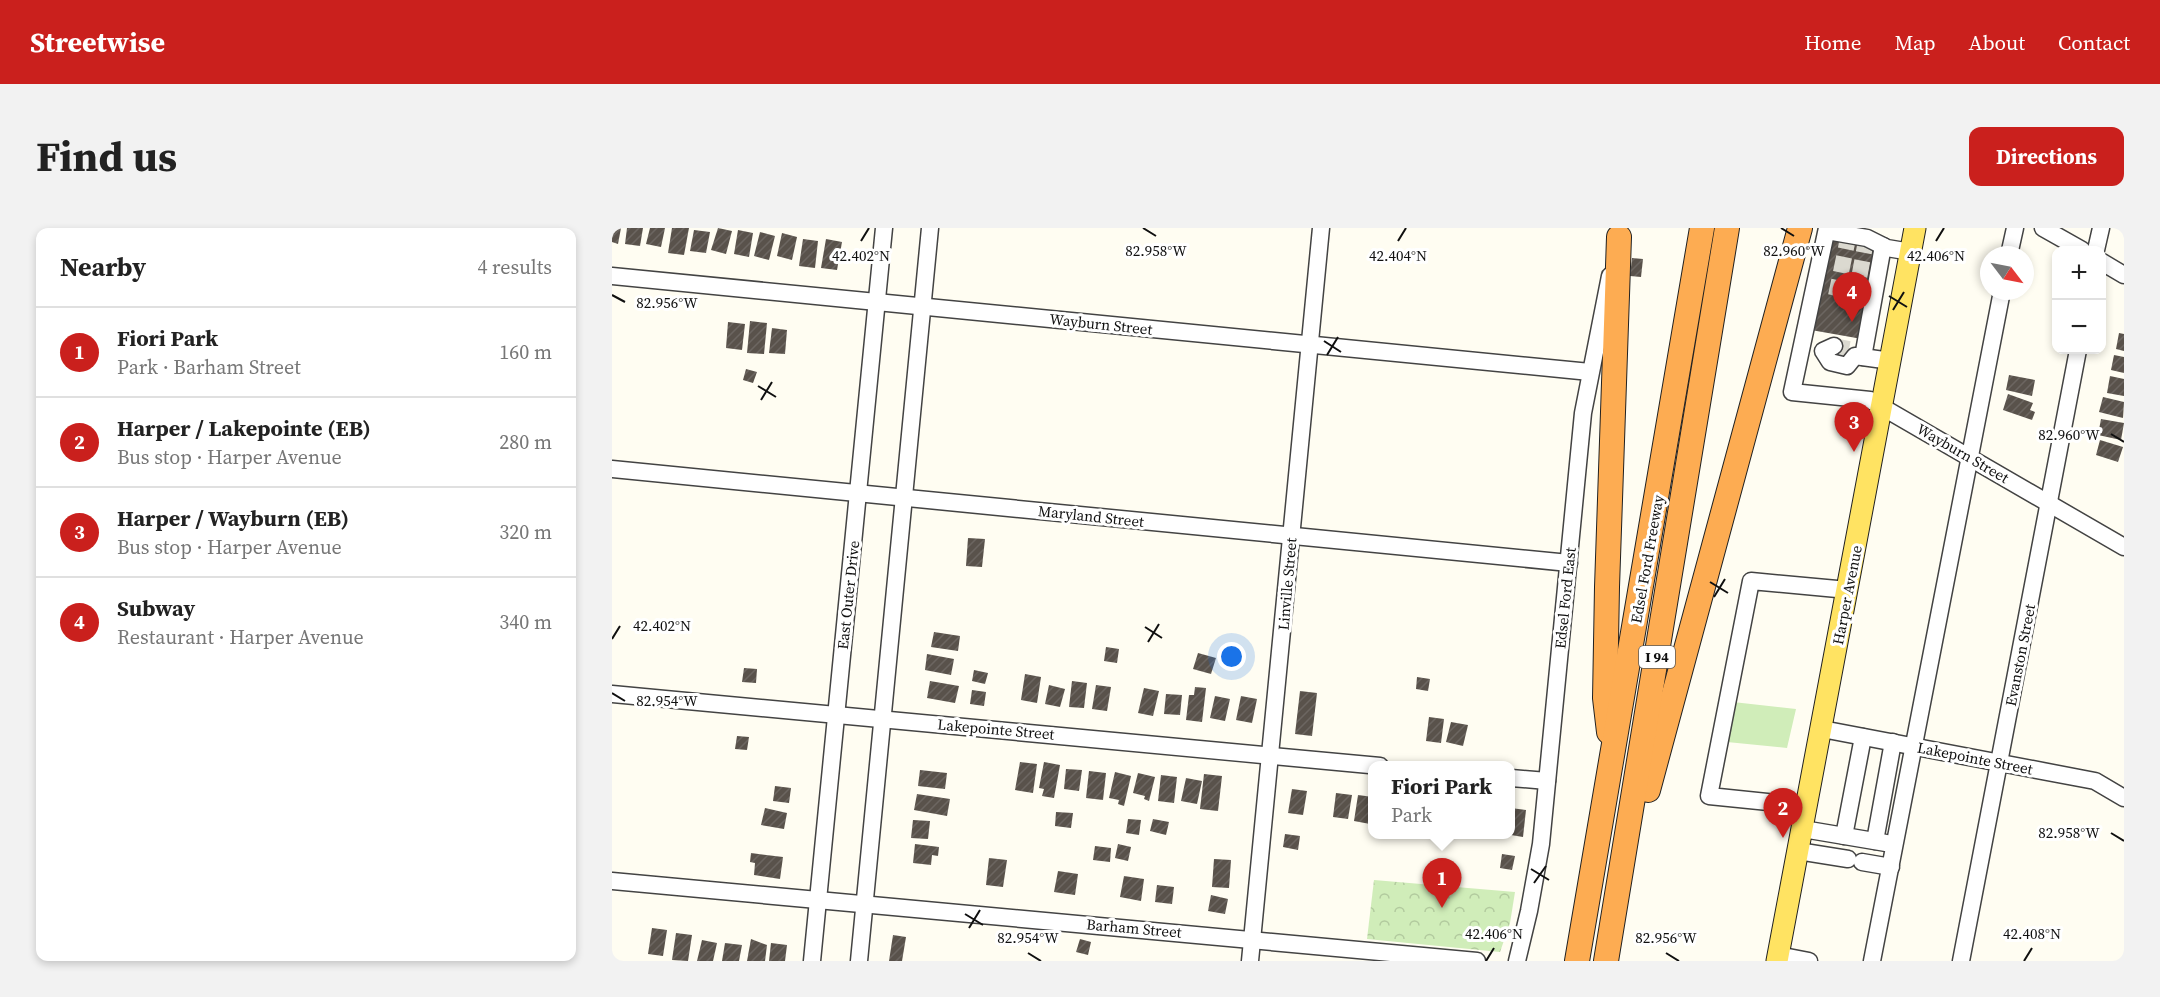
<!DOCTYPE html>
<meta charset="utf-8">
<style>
:root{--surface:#fff;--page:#f2f2f2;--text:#222;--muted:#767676;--line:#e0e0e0;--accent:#ca201d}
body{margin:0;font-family:"Source Serif 4",serif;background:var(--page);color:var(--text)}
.controls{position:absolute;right:18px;top:18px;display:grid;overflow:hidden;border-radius:12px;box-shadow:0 3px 9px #0003}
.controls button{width:54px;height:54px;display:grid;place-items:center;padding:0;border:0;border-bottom:2px solid var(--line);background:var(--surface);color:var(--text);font:30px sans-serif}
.compass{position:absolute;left:1368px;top:18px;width:54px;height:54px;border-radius:50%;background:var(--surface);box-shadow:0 3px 9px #0003;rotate:122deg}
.you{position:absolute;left:620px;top:429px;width:21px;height:21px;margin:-15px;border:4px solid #fff;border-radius:50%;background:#1a73e8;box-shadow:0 0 0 9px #1a73e833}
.badge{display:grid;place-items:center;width:39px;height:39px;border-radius:50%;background:var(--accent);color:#fff;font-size:20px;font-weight:700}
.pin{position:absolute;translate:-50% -50px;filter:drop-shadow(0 2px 3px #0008)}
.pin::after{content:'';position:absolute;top:32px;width:21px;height:18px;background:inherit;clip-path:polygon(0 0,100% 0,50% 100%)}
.popup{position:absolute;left:756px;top:533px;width:147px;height:78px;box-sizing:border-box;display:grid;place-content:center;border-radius:12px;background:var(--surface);filter:drop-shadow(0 2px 4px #0005);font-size:20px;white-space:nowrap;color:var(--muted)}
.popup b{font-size:22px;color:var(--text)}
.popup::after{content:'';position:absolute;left:50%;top:100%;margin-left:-12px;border:12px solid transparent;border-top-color:var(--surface)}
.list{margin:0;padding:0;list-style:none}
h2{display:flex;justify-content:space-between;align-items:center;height:78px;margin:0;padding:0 24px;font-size:26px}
h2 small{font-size:20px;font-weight:400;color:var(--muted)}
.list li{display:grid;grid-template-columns:39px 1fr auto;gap:18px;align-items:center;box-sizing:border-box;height:90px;padding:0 24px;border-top:2px solid var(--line)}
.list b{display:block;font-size:22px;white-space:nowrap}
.list p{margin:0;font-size:20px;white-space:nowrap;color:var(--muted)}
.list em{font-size:20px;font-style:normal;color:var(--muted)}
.map{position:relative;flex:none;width:1512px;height:733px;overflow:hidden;border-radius:12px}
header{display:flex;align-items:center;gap:36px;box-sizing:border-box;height:84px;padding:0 30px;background:var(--accent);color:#fff}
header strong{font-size:28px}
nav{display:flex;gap:33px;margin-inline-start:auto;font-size:21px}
.intro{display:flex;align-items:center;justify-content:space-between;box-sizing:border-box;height:144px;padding:0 36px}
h1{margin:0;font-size:42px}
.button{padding:15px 27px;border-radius:12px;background:var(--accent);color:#fff;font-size:21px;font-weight:700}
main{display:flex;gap:36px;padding:0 36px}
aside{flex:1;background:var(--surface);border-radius:12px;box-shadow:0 3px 9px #0003}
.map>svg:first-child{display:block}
.grass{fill:#d0edb9}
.park{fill:url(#park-crowns)}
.building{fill:url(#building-hatch)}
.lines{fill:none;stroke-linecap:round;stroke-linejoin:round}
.minor-tunnel{stroke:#dbd9d0;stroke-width:16;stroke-dasharray:16 8;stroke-linecap:butt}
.minor-casing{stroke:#434343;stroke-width:19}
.major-casing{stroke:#212121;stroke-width:23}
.highway-casing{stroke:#212121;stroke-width:26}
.minor{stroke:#fff;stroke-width:16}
.major{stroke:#ffe362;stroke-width:21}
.highway{stroke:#fdac52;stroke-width:24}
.ticks{fill:none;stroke:#101010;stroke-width:2}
.labels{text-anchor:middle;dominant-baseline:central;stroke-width:6;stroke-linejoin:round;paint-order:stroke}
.shield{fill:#fff;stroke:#585858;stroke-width:1.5}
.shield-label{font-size:14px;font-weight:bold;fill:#101010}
.street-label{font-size:15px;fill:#101010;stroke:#fff}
.ticks-label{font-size:15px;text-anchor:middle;fill:#101010;stroke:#fff;stroke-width:6;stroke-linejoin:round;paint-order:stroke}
</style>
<header>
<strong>Streetwise</strong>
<nav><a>Home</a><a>Map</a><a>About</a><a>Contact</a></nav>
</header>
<div class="intro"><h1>Find us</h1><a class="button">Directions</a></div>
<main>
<aside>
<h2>Nearby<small>4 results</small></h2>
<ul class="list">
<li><span class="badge">1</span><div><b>Fiori Park</b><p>Park · Barham Street</p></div><em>160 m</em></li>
<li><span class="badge">2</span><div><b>Harper / Lakepointe (EB)</b><p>Bus stop · Harper Avenue</p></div><em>280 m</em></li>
<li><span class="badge">3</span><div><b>Harper / Wayburn (EB)</b><p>Bus stop · Harper Avenue</p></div><em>320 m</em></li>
<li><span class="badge">4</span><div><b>Subway</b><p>Restaurant · Harper Avenue</p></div><em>340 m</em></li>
</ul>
</aside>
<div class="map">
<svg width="1512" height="733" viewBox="0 0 1512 733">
<defs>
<pattern id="park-crowns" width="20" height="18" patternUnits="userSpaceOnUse" patternTransform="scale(1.5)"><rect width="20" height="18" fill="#d0edb9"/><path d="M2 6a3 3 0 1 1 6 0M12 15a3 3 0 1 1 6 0" fill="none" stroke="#b2ca9e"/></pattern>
<pattern id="building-hatch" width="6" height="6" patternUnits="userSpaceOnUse" patternTransform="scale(1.5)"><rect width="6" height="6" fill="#59524b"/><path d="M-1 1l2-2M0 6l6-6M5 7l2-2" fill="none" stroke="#6c6661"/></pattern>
</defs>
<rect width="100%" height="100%" fill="#fffdf2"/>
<polygon class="grass" points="1121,474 1184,481 1175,520 1115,514"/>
<polygon class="park" points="762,652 903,664 898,695 888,724 755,711"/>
<g class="building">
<polygon points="0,0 9,0 6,16 0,14"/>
<polygon points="15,0 31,0 28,18 13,16"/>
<polygon points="38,0 53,0 49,19 34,16"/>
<polygon points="60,0 77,0 72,27 56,25"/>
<polygon points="106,0 120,3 114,26 99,22"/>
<polygon points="82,2 98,4 94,25 78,23"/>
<polygon points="126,2 141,5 137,29 122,26"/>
<polygon points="148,4 163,8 157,32 142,28"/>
<polygon points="170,5 185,9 180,32 165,28"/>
<polygon points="191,11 206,13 203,40 187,38"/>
<polygon points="214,11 230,14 225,42 209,40"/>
<polygon points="1217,11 1265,21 1250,111 1199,102"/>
<polygon points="1020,30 1031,31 1029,49 1018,48"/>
<polygon points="138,93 155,95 152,126 135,125"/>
<polygon points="116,94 133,96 130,122 114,120"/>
<polygon points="160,100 175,102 173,126 157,125"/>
<polygon points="1507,105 1512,106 1512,123 1504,121"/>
<polygon points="1502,127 1512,129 1512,145 1499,142"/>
<polygon points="134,141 145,144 141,155 131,152"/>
<polygon points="1397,147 1423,152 1420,168 1394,162"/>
<polygon points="1498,148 1512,151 1512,168 1495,165"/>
<polygon points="1396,166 1421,175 1418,182 1423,184 1420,192 1391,182"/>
<polygon points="1491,169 1512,174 1511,190 1487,184"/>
<polygon points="1489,191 1512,195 1509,212 1486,207"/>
<polygon points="1488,212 1511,219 1506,234 1484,227"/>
<polygon points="356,310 373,311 370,339 354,338"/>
<polygon points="322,404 348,408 346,423 319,419"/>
<polygon points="494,419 507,421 505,435 492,433"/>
<polygon points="586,425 604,430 599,446 581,441"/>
<polygon points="315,426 342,431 339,447 313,442"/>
<polygon points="132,440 145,441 144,455 130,454"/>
<polygon points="362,442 376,445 373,456 360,453"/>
<polygon points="413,446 429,449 425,475 409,472"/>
<polygon points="805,449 818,451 816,463 804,461"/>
<polygon points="318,453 347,458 343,475 315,470"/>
<polygon points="460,453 475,455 472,480 457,479"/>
<polygon points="437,457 453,461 448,479 433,476"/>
<polygon points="484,457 499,459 495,483 480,481"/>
<polygon points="583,459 594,460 590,494 574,492 577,467 582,467"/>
<polygon points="532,460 547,463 541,488 526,485"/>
<polygon points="360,462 374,464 372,478 358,476"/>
<polygon points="688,463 705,465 700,508 683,506"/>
<polygon points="554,466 570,467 568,487 552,486"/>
<polygon points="603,468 618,471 613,493 598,490"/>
<polygon points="629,468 645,471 640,495 624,492"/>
<polygon points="817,489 832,491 829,515 814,513"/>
<polygon points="839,494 856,497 851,518 834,514"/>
<polygon points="125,508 137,509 135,522 123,521"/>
<polygon points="408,534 425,536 421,565 403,562"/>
<polygon points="432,534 448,537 442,570 430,568 432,561 427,560"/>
<polygon points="454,541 470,542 467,563 452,561"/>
<polygon points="308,542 335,545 333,561 306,558"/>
<polygon points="477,543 494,545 491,572 474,570"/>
<polygon points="503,544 519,548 512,578 506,576 507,572 497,570"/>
<polygon points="526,545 543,549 537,573 532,571 533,568 521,565"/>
<polygon points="592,546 610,548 606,583 588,581"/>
<polygon points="549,547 565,549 562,575 546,573"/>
<polygon points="574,550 590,553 585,576 569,573"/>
<polygon points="163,558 179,560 177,575 161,573"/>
<polygon points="680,561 695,563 691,587 676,585"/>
<polygon points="724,565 740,567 736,591 721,589"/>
<polygon points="305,566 338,571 335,588 302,582"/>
<polygon points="746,567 761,569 758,596 742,593"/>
<polygon points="153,580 175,585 172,601 149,597"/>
<polygon points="899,580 914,582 911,609 899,607"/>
<polygon points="444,584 461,585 459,600 443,598"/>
<polygon points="516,591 529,592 527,607 514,605"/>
<polygon points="541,591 557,594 554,607 538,603"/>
<polygon points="301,592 318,593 316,611 299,610"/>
<polygon points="673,606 688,608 686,622 671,619"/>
<polygon points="303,616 327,619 326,628 320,627 319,637 301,635"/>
<polygon points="506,616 519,619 516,633 503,630"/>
<polygon points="483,618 499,620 498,634 481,632"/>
<polygon points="139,625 171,629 168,651 142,647 143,635 138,634"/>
<polygon points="890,626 903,628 900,642 888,640"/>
<polygon points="377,630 395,632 391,659 374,657"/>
<polygon points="602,631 619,632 617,660 600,659"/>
<polygon points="446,643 466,646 463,667 442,664"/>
<polygon points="512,648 532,651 529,673 508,669"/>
<polygon points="545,657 562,659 560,676 543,674"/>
<polygon points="599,667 616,671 613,686 596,683"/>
<polygon points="40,700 55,702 51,728 36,726"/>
<polygon points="64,705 80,707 76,733 60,732"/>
<polygon points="281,707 294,709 290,733 277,733"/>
<polygon points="139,711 155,717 153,733 135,733"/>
<polygon points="468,711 479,714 476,727 464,724"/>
<polygon points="90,712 105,715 101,733 85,733"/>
<polygon points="113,715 130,717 127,733 110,733"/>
<polygon points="159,715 175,717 173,733 157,733"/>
</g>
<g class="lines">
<g class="minor-tunnel">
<polyline points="1224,68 1235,15"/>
<polyline points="1243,72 1253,18"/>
<polyline points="1222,118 1237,121"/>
</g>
<g class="minor-casing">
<g id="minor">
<polyline points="1215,0 1180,164 1258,172 1512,319"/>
<polyline points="1431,0 1470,22"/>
<polyline points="1215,3 1255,10 1275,20 1299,24"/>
<polyline points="1484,22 1489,0"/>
<polyline points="1397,27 1403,0"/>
<polyline points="1490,34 1512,47"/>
<polyline points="0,48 978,144"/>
<polyline points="1222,118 1211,123 1218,134 1235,138 1243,128 1279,133"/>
<polyline points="1251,129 1271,18"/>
<polyline points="0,241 957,335"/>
<polyline points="0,466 768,538"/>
<polyline points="1210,501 1483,553 1512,570"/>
<polyline points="899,550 935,553"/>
<polyline points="1195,578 1097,568 1139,353 1236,362"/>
<polyline points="1191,601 1274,615"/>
<polyline points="1232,608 1251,509"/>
<polyline points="1263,613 1281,514"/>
<polyline points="1186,623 1236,631"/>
<polyline points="1250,634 1279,639"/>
<polyline points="0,653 865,733"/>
<polyline points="1166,727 1197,733"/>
<polyline points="200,733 272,0"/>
<polyline points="247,733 318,0"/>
<polyline points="638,733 709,0"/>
<polyline points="905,733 917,683 929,616 971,185 998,48"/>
<polyline points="1260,733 1390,63"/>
<polyline points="1349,733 1466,122"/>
</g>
</g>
<g class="major-casing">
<polyline id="major" points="1165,733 1303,0"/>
</g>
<g class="highway-casing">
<g id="highway">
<polyline points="997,504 993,470 995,359 1007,9"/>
<polyline points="1036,562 1188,0"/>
<polyline points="965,733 1090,0"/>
<polyline points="994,733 1115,0"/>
</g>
</g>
<use href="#minor" class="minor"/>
<use href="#major" class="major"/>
<use href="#highway" class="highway"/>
</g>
<path class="ticks" d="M 531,0 L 544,8M 1169,0 L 1182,8M 249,13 L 257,0M 786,13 L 794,0M 1324,13 L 1332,0M 0,67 L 13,74M 1277,68 L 1295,79M 1281,82 L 1292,64M 712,113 L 729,124M 715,127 L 726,109M 146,158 L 164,169M 149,172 L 160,154M 1499,206 L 1512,214M 1098,354 L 1116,365M 1102,369 L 1113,351M 533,399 L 550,410M 0,411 L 8,398M 536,414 L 547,396M 0,465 L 13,473M 1499,605 L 1512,613M 919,641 L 937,652M 922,655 L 934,638M 353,686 L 371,697M 357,700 L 368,682M 416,725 L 429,733M 1054,725 L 1067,733M 874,733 L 882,720M 1412,733 L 1420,720"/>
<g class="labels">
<rect class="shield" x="1027" y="418" width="36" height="22" rx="4.5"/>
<g class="shield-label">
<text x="1045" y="429">I 94</text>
</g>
<g class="street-label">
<text transform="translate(489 96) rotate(6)">Wayburn Street</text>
<text transform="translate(1351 225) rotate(30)">Wayburn Street</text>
<text transform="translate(479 288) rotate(6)">Maryland Street</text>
<text transform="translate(1035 331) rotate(-80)">Edsel Ford Freeway</text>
<text transform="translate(675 356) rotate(-85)">Linville Street</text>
<text transform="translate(236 367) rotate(-84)">East Outer Drive</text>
<text transform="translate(1235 367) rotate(-79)">Harper Avenue</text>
<text transform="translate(953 370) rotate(-84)">Edsel Ford East</text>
<text transform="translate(1408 427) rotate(-79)">Evanston Street</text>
<text transform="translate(384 501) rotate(5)">Lakepointe Street</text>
<text transform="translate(1363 530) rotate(11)">Lakepointe Street</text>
<text transform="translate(522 700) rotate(5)">Barham Street</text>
</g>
</g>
<g class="ticks-label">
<text x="544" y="28">82.958°W</text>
<text x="1182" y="28">82.960°W</text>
<text x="249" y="33">42.402°N</text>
<text x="786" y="33">42.404°N</text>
<text x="1324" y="33">42.406°N</text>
<text x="55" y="80">82.956°W</text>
<text x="1457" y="212">82.960°W</text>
<text x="50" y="403">42.402°N</text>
<text x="55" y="478">82.954°W</text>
<text x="1457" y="610">82.958°W</text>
<text x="882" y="711">42.406°N</text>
<text x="1420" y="711">42.408°N</text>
<text x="416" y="715">82.954°W</text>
<text x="1054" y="715">82.956°W</text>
</g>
</svg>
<div class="controls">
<button>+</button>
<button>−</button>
</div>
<svg class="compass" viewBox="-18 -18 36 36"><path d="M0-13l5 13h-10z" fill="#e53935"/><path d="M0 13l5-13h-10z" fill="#767676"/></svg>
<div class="you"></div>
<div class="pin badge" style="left:830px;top:680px">1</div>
<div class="popup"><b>Fiori Park</b>Park</div>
<div class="pin badge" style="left:1171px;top:610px">2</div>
<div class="pin badge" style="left:1242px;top:224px">3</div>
<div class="pin badge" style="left:1240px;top:94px">4</div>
</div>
</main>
